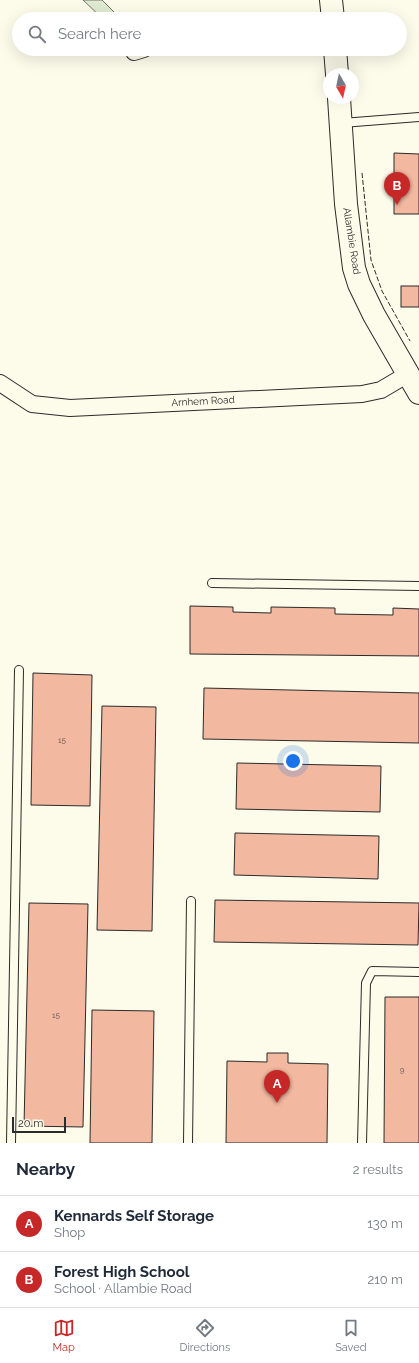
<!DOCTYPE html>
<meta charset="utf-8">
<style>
:root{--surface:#fff;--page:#f2f2f3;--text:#1f2937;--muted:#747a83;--line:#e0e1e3;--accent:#c62828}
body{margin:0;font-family:Raleway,sans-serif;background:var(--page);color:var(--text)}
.compass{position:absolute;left:323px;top:68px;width:36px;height:36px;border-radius:50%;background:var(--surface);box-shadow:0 4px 16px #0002;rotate:171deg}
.scale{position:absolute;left:12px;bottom:10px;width:54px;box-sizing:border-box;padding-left:4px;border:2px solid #2b2b2b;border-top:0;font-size:11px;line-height:14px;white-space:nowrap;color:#2b2b2b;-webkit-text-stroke:3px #fdfbea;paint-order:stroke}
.you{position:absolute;left:293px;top:761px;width:14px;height:14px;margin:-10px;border:3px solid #fff;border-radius:50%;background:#1a73e8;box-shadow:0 0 0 6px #1a73e833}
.badge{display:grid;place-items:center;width:26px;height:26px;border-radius:50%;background:var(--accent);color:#fff;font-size:13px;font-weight:700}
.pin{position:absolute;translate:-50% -33px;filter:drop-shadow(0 1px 2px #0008)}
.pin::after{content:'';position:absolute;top:21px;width:14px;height:12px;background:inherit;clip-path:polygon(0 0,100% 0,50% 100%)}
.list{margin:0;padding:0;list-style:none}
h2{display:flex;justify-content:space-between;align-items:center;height:52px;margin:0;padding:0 16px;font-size:17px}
h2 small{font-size:13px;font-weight:400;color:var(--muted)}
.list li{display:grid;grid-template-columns:26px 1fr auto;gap:12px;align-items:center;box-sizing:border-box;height:56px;padding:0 16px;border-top:1px solid var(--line)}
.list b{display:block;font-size:15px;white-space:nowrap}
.list p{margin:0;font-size:13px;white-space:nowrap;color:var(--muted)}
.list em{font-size:13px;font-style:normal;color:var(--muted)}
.icon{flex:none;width:22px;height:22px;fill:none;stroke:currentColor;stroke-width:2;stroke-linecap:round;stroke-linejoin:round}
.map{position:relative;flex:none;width:419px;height:1143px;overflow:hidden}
.search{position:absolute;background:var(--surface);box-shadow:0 4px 16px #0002;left:12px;right:12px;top:12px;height:44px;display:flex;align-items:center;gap:10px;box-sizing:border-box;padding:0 14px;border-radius:22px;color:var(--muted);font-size:15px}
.sheet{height:164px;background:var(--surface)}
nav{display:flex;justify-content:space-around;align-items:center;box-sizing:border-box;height:56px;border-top:1px solid var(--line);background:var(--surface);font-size:11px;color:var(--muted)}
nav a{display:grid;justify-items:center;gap:2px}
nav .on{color:var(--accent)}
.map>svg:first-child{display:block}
.green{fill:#deebd1;stroke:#74746e}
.building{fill:#f2b8a0;stroke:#2b2b2b}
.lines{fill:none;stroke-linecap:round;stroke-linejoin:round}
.service-casing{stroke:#2b2b2b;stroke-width:10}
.minor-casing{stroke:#2b2b2b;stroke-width:18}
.secondary-casing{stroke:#2b2b2b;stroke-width:24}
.service{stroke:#fdfbea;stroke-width:8}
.minor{stroke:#fdfbea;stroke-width:16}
.secondary{stroke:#fdfbea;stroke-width:22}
.fence{stroke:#2b2b2b;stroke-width:1;stroke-dasharray:5 2;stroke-linecap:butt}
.labels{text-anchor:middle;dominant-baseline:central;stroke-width:3;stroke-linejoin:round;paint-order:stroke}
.number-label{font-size:8px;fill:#5d4e48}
.street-label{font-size:10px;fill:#2b2b2b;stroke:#fdfbea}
</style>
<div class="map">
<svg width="419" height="1143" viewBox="0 0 419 1143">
<rect width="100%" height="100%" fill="#fdfbea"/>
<polygon class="green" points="83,0 102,0 121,19 103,19"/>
<g class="building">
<polygon points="394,153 419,154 419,214 394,214"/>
<rect x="401" y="286" width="18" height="21"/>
<polygon points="190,606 233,607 233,612 271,613 271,607 335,608 335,614 393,615 393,608 419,609 419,656 190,654"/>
<polygon points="33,673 92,675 90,806 31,805"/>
<polygon points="204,688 419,693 419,743 203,739"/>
<polygon points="102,706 156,707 152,931 97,930"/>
<polygon points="237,763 381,766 380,812 236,809"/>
<polygon points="235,833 379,836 378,879 234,875"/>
<polygon points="215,900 419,903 418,945 214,942"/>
<polygon points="29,903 88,904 83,1127 24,1126"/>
<polygon points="385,997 419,997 419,1143 384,1143"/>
<polygon points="92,1010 154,1011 152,1143 90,1143"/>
<polygon points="267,1053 288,1053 288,1063 328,1064 327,1143 226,1143 227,1061 267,1062"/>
</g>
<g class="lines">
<g class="service-casing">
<g id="service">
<polyline points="342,123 419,117"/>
<polyline points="212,583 419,586"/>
<polyline points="11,1143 19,670"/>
<polyline points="188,1143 191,901"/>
<polyline points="362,1143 366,983 372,971 419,972"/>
</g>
</g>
<g class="minor-casing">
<g id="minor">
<polyline points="134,52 144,49"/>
<polyline points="0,383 32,404 70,408 362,394 381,390 408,374"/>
</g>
</g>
<g class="secondary-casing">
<g id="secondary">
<polyline points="331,0 333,19"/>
<polyline points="335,49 337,74"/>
<polyline points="339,98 346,204 354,268 359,284 374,315 419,393"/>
</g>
</g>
<use href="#service" class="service"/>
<use href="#minor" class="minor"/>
<use href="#secondary" class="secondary"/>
<polyline class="fence" points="362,173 371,260 382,291 410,341"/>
</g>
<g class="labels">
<g class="number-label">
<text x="62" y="740">15</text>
<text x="56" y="1015">15</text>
<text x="402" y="1070">9</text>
</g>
<g class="street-label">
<text transform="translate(352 241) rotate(81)">Allambie Road</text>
<text transform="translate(203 401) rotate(-3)">Arnhem Road</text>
</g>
</g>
</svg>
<svg class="compass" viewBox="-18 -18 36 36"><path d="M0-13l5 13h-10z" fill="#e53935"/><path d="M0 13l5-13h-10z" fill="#747a83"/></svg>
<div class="scale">20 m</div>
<div class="you"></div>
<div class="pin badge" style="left:277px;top:1103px">A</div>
<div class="pin badge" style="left:397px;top:205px">B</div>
<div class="search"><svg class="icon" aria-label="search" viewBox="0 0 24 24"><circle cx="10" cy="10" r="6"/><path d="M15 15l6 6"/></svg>Search here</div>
</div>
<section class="sheet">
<h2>Nearby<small>2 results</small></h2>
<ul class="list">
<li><span class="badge">A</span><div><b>Kennards Self Storage</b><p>Shop</p></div><em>130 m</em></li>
<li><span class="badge">B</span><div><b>Forest High School</b><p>School · Allambie Road</p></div><em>210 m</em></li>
</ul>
</section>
<nav>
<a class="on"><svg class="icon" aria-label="map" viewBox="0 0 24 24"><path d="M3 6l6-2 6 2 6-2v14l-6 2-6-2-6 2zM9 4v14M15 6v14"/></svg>Map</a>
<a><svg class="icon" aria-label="directions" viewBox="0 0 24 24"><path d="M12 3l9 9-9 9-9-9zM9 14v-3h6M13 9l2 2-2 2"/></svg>Directions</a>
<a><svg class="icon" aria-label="saved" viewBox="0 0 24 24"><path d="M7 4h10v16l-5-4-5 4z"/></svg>Saved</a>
</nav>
